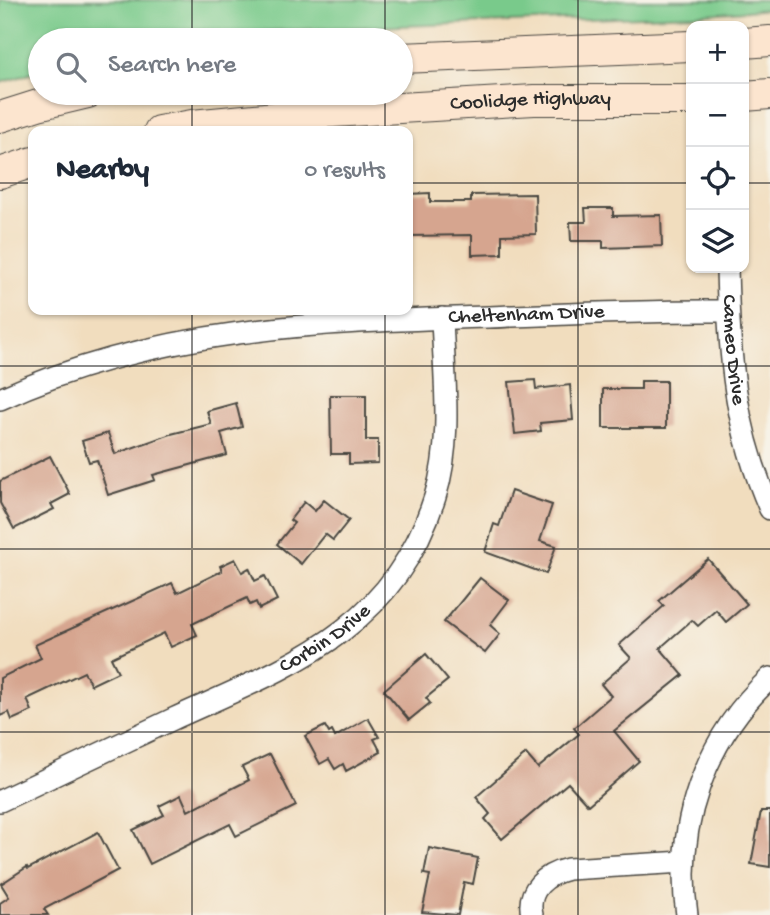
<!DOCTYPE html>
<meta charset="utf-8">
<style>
:root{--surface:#fff;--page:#f2f2f3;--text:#1f2937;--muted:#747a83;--line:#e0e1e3}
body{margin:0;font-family:"Gochi Hand",sans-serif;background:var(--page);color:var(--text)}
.controls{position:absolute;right:21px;top:21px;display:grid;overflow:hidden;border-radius:14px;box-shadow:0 2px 5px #0004}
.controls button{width:63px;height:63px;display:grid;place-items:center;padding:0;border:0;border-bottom:2px solid var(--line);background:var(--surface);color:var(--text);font:35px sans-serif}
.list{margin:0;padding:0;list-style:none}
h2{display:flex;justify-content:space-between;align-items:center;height:91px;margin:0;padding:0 28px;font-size:30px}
h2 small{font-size:23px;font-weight:400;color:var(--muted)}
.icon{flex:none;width:38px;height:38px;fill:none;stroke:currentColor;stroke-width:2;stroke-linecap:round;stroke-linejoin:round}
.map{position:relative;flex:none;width:770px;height:915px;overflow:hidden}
.search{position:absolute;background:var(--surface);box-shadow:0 2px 5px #0004;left:28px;top:28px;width:385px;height:77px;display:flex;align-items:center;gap:18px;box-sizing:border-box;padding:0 24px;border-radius:38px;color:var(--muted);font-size:26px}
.panel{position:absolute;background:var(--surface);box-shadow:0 2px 5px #0004;left:28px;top:126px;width:385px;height:189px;border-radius:14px}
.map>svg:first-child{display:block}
.green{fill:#79ca8b;stroke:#527a5b;stroke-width:2}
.building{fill:#d6a58f}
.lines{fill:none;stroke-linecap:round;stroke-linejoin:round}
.minor-casing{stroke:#494641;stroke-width:24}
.secondary-casing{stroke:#494641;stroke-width:32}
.minor{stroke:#fff;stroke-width:21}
.secondary{stroke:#fce5cf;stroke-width:30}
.grid{fill:none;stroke:#2b2b2b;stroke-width:2;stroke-opacity:0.55}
.labels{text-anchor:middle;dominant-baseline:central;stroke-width:5;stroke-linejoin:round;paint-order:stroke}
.street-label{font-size:21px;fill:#2b2b2b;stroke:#f7f3e8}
</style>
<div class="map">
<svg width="770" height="915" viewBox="0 0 770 915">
<rect width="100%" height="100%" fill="#f7f3e8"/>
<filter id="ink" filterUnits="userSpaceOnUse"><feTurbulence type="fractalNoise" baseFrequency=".0143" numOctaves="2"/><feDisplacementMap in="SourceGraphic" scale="14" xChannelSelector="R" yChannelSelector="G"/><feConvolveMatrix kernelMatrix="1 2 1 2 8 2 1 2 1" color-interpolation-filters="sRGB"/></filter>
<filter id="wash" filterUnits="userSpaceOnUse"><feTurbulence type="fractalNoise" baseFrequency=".00686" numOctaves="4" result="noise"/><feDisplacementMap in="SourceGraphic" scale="28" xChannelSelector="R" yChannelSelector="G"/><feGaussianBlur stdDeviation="1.57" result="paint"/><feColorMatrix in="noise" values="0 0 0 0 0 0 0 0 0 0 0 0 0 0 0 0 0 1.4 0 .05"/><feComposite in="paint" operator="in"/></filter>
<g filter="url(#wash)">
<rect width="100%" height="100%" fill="#f1ddbe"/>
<polygon class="green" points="0,0 770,0 770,9 695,15 269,31 192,40 40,40 40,71 0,83"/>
<g id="blocks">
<g class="building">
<polygon points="430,193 430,202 471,202 471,195 535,194 536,234 502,235 502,254 472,255 472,235 408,236 408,194"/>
<polygon points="585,208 613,208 613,216 661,215 662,246 603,248 603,241 571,241 570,222 586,222"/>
<polygon points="535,380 536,389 570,385 573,420 540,423 541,431 515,434 509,382"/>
<polygon points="641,381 666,381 666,428 603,428 603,389 641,389"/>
<polygon points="330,395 366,395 366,440 378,440 378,463 349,464 349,454 331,454"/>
<polygon points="236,403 242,427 221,433 227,455 153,475 155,480 108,495 97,460 89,462 82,441 108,433 115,454 171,434 211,424 207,411"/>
<polygon points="50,456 70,494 51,504 54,509 14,529 0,503 0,481"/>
<polygon points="511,491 552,505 540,541 556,546 546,574 485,552 494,524 499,526"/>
<polygon points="324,500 349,520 333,540 325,534 301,564 277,544 294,523 290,520 304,502 315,511"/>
<polygon points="235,559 242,572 249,568 255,581 265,576 277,600 259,609 256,602 250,605 247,598 192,624 197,635 171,647 164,633 111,658 118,672 91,685 84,672 27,699 32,711 12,720 9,712 0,716 0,678 41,658 35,645 172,583 177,593 222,571 220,566"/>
<polygon points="708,559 747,604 726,622 716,610 698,626 692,620 660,648 683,675 614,731 639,761 588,805 568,783 502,839 485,819 490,814 476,797 526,754 538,768 579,734 574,728 611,696 601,684 631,658 619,645 664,606 659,601"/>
<polygon points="480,578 509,600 490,625 500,634 485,653 444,622"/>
<polygon points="426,654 448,680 426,698 430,703 409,720 384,690"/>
<polygon points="368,718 379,737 374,739 381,752 346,771 343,764 335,769 329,759 320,764 305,736 325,726 329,733 332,731 335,737"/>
<polygon points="270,754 296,806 236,836 230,824 150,864 133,830 164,815 159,806 181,795 188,811 249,780 242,767"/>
<polygon points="761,811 770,811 770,867 751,864"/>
<polygon points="98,832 118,870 44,909 48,915 0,915 0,903 9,897 1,884 27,867 28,869"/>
<polygon points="429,848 478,858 473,884 464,882 458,915 422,912 430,875 424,874"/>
</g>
</g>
</g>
<g filter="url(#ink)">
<use href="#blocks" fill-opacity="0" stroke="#494641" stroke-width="2"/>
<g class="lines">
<g class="minor-casing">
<g id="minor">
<path id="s1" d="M 727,268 C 729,356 734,427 770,509"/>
<path id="s2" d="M 0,399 C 157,327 319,322 489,317 C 568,314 648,310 728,311"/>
<path id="s3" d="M 0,801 C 58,774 115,746 173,719 C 289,666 392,632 435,497 C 453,440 444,377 442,318"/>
<path d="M 532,915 C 526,890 546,874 568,869 L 684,862"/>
<path d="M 687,915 C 674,827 705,738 770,678"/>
</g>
</g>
<g class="secondary-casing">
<g id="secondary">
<polyline points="744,43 770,41"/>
<polyline points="401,58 691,46"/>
<polyline points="744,96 770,94"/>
<polyline points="0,117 38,105 88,93"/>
<path id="s4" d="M 159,131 L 192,125 L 316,113 L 534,100 L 691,100"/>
<polyline points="0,173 33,162"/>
</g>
</g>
<use href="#minor" class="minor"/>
<use href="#secondary" class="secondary"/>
</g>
</g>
<path class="grid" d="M 192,0 L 192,40M 385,0 L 385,40M 578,0 L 578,915M 192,93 L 192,131M 385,93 L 385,131M 0,183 L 33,183M 408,183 L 691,183M 744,183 L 770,183M 192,310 L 192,915M 385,310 L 385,915M 0,366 L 770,366M 0,549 L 770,549M 0,732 L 770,732"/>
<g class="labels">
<g class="street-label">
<text stroke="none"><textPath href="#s4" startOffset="373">Coolidge Highway</textPath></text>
<text stroke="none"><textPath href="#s2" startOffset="537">Cheltenham Drive</textPath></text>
<text stroke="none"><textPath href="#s1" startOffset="82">Cameo Drive</textPath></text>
<text stroke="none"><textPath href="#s3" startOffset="364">Corbin Drive</textPath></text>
</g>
</g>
</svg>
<div class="controls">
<button>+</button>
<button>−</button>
<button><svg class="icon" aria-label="locate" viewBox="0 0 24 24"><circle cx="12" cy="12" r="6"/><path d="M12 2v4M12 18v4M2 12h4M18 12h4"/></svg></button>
<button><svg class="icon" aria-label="layers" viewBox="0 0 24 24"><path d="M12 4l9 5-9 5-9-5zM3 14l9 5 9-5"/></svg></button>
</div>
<div class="search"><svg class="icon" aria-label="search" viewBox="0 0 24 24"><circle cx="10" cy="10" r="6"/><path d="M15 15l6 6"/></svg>Search here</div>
<section class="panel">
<h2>Nearby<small>0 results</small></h2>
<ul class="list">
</ul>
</section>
</div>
